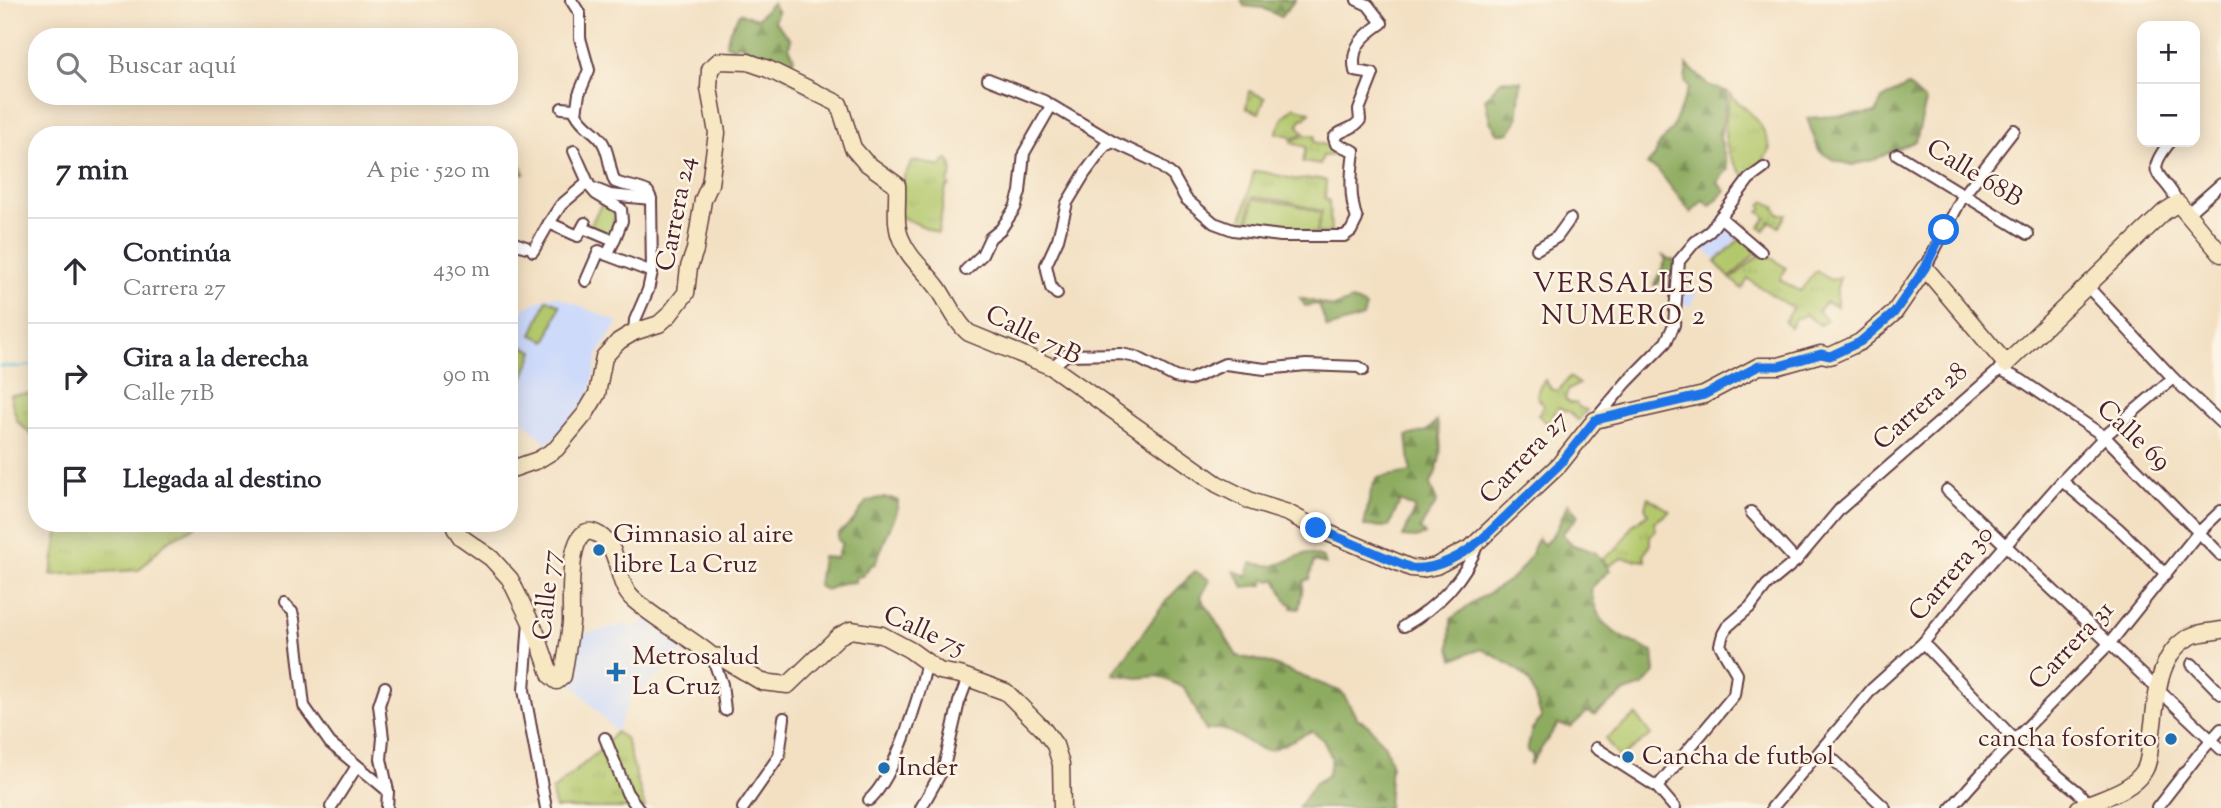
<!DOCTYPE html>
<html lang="es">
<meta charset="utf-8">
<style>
:root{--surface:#fff;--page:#f7f7f7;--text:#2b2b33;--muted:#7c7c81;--line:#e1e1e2}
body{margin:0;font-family:"Sorts Mill Goudy",serif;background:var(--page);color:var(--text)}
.controls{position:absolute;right:21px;top:21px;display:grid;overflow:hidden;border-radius:14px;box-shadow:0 4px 18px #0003}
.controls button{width:63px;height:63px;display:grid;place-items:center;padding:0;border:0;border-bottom:2px solid var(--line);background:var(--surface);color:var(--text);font:35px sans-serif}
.stop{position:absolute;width:21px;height:21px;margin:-16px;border:5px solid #1a73e8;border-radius:50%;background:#fff}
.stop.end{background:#1a73e8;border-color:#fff;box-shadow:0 2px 7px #0008}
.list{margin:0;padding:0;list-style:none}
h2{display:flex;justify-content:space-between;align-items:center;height:91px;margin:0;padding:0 28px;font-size:30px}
h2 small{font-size:23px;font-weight:400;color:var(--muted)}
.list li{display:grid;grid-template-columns:46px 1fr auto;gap:21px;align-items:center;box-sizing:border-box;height:105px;padding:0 28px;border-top:2px solid var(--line)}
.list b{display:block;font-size:26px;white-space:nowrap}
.list p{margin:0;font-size:23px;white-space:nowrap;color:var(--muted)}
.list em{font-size:23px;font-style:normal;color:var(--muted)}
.icon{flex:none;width:38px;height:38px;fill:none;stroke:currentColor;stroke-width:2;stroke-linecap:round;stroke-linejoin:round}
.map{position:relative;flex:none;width:2221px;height:808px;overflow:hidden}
.search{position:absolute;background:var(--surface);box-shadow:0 4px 18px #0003;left:28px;top:28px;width:490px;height:77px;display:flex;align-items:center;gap:18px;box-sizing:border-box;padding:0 24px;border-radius:28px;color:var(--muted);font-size:26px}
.panel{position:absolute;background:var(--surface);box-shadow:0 4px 18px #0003;left:28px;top:126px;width:490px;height:406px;border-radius:28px}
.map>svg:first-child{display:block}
.built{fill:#cedafa}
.grass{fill:url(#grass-tufts);stroke:#7e744c;stroke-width:2}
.forest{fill:url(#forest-firs);stroke:#6c6646;stroke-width:2}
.garden{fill:url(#garden-furrows);stroke:#7e744c;stroke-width:2}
.pitch{fill:#b3c86c;stroke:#7e744c;stroke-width:2}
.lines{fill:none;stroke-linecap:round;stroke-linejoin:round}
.stream{stroke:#60c1de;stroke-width:2.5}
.street-casing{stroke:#633c42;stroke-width:14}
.secondary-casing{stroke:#633c42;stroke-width:19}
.street{stroke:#fff;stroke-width:10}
.secondary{stroke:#f7e8c3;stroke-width:16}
.route{stroke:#1a73e8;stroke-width:9}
.poi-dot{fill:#1f6fb2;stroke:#fcf5e5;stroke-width:2.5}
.labels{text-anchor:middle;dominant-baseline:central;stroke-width:5;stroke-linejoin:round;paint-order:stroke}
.street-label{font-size:26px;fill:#4a1f2b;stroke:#fcf5e5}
.poi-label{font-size:26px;fill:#4a1f2b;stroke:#fcf5e5;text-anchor:start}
.neighbourhood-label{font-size:28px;letter-spacing:2px;fill:#4a1f2b;stroke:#fcf5e5}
</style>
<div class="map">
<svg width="2221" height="808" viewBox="0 0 2221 808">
<defs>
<pattern id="grass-tufts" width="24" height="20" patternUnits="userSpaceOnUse" patternTransform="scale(1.75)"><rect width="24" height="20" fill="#b3c86c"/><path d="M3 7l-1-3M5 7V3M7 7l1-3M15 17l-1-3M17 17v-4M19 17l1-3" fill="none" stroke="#9bab5e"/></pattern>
<pattern id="forest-firs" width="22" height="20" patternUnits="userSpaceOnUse" patternTransform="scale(1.75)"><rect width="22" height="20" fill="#8eac60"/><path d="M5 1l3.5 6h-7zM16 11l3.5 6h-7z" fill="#768b4f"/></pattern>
<pattern id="garden-furrows" width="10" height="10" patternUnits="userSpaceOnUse" patternTransform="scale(1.75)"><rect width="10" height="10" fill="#b3c86c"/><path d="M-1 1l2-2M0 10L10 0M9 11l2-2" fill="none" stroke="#9bab5e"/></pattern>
</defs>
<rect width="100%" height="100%" fill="#fcf5e5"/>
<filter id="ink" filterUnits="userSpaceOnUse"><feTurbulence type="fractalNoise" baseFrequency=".0143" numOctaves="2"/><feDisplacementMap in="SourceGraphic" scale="14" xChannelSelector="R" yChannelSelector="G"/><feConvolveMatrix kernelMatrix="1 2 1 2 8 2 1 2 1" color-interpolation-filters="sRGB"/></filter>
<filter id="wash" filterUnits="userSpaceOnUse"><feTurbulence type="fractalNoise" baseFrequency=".00686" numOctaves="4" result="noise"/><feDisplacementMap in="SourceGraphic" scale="28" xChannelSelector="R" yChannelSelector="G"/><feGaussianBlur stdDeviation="1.57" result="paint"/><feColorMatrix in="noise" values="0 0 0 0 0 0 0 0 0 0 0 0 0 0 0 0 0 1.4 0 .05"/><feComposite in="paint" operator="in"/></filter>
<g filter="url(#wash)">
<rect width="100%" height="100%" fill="#f3e0c3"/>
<g class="built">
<polygon points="1724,223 1739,236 1717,260 1703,248"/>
<polygon points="1684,288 1697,291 1690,307 1679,301"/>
<polygon points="550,296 557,296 618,322 598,354 589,396 558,437 546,443 518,415 522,407 509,399 509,329 526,307"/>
<polygon points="649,617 689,643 670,665 631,698 616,732 569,680 576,636 627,624 633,628"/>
</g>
<g class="grass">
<polygon points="1249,91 1265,98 1259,113 1246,108"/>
<path d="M 1731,94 C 1735,102 1741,104 1747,110 C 1760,121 1765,132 1770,148 L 1762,164 L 1746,177 C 1720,152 1722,128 1731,94 Z"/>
<polygon points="1294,107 1310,112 1306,118 1301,119 1298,126 1304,133 1291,139 1290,136 1276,133 1283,118"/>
<polygon points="1306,135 1315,136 1314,142 1337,148 1337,155 1323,156 1320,165 1303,162 1306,147 1291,143 1293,140"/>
<polygon points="947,159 952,165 951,177 948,181 950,186 946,188 938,233 899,216 904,176 912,162 919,161 940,167"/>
<path d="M 1254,171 C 1268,172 1280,176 1293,179 C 1304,182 1314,175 1326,181 L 1325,199 L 1329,200 L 1331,233 L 1317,233 L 1322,211 L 1284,201 L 1256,197 L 1252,197 L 1247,225 L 1241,223 Z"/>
<polygon points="1765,201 1775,207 1778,214 1786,214 1779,227 1770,221 1764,230 1760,227 1766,217 1759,212 1763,209 1761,205"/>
<polygon points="1763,252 1786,268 1780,280 1800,291 1816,271 1831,280 1840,277 1837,288 1837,307 1826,302 1818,311 1827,320 1820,325 1805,314 1801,318 1796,317 1790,328 1785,322 1792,308 1748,279 1742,289 1731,279"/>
<polygon points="1570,377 1579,384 1568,390 1565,399 1570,403 1576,403 1580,408 1587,410 1578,421 1570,412 1558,407 1548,424 1538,415 1544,406 1537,396 1539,388 1545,380 1552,390 1559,390"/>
<polygon points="37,393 37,440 17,421 10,395"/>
<polygon points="1648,497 1670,511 1654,523 1656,530 1650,537 1650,544 1644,555 1646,561 1622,558 1609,566 1602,559 1616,550 1633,525 1648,514 1645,507"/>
<polygon points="60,523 198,523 197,526 166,542 139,570 51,575"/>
<polygon points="616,732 626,739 645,808 555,808 552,791 600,750"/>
</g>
<g class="forest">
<polygon points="1241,0 1295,0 1281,17 1263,8 1244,6"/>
<polygon points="772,3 778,12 774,21 791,39 789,47 794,58 791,65 817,81 814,96 763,61 763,55 738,44 734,48 726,44 730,30 740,13 757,19"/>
<polygon points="1687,65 1708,85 1728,92 1720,138 1728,169 1717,182 1725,191 1710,206 1703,200 1691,213 1657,169 1647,165 1655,156 1658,146 1672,129 1689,87 1685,81"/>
<polygon points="1501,80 1521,81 1517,121 1509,133 1498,133 1490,121 1485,99"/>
<polygon points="1908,86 1926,102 1916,141 1873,160 1852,165 1834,160 1819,151 1807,118 1876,113 1882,99"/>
<polygon points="1663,256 1677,262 1675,278 1665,274 1657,285 1654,285 1666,260"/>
<polygon points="1300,298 1334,307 1352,300 1366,307 1363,317 1327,328 1319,304 1305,306"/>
<path d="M 1437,421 C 1443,445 1442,463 1430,485 L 1437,502 L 1420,528 L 1425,535 L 1416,538 L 1403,537 L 1415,508 L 1400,501 L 1389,527 L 1364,526 L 1371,490 L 1377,478 L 1411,472 L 1407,436 L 1427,431 Z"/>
<polygon points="879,498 891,498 898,501 897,511 875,564 871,565 862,576 856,577 855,582 842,583 826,590 818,586 822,557 836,558 842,543 838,540 838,534 853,521 866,502"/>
<path d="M 1568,503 L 1578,516 L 1562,534 L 1573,545 L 1595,552 L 1610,570 L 1591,588 C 1596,630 1619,636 1653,652 L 1655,673 L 1643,686 L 1625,692 L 1594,715 L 1587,712 L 1571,727 L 1558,724 L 1530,765 L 1533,755 L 1527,751 L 1532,729 L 1542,718 C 1537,707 1533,688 1529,681 C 1522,669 1494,656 1482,649 L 1453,659 L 1450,648 L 1451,619 C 1459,614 1465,607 1473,602 C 1507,582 1523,578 1538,538 L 1544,545 L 1557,529 Z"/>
<polygon points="1307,553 1323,558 1326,564 1314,561 1309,579 1304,581 1299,609 1292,608 1293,605 1287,602 1276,579 1272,581 1264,579 1263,585 1244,587 1234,571 1247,576 1251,563 1274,566"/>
<path d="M 1195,571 L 1210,580 L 1201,597 L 1237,656 L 1266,662 L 1342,692 L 1357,718 L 1369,726 L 1385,746 L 1391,762 L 1388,808 L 1298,808 L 1315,783 L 1328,775 L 1332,758 L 1323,740 L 1312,731 C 1300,735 1278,750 1267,750 C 1251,751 1230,721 1206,731 L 1185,688 L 1158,676 L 1138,678 L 1113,674 L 1167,600 Z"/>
</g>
<polygon class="garden" points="509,148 514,148 524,173 509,174"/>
<g class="pitch">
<polygon points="1254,199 1296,205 1321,213 1316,234 1249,221"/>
<polygon points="603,201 618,210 609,235 590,226"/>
<polygon points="1742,237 1758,251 1730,278 1715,262"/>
<polygon points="547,299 560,305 547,341 532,335"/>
<polygon points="514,343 534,351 515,398 509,396 509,356"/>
<polygon points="1636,715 1651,735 1620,758 1605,739"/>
</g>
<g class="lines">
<polyline class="stream" points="0,366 22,367 37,364"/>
</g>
</g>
<g filter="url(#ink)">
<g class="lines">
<g class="street-casing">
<g id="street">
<path d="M 571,0 L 580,14 L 580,38 L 589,70 L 579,94 L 576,113 C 583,128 597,131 603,143 C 610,155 609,170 615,182 C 626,186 638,187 648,192 L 651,199 L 652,272 L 648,290 L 635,320 L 634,332"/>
<path d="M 988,79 L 1044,101 L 1113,142 L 1154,161 L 1173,176 L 1186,199 L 1214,223 L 1233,230 L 1281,236 L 1344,236 L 1351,231 L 1357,219 C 1349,198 1351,174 1354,151 L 1336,144 L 1334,138 C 1340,129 1353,131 1360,120 L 1359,110 L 1373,74 L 1355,71 C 1350,47 1363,36 1382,23 L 1368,5 L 1357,0"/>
<polyline points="562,108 573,109 576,113"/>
<path d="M 2170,142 C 2141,178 2165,172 2178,203"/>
<polyline points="574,151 590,187 610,195 651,199"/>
<polyline points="1897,154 2028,234"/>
<polyline points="2187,214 2221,184"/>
<polyline points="1720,217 1761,252"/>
<polyline points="585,223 578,236 549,223 561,205 587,183"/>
<polyline points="583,228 614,241 622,221 621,209 596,194 591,188"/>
<polyline points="509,241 526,247"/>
<polyline points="614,241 607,255 652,272"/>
<polyline points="1537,249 1557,237 1570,219"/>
<polyline points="533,251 549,223"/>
<polyline points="1925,268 1963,196 2014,130"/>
<polyline points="966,270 982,255 990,238 1001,229 1015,208 1020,192 1024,153 1051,106"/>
<polyline points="586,281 599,251 607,255"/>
<polyline points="2088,287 2173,378 2221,423"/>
<polyline points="1057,294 1051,288 1046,265 1058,239 1067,203 1085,173 1105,146 1113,142"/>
<polyline points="1052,367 1066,355 1121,354 1136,357 1175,377 1189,380 1225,364 1265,369 1306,365 1359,367 1363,370"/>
<polyline points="1999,369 2021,380 2105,437 2221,555"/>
<polyline points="1595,420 1626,383 1666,342 1674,325 1679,261 1695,242 1710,231 1749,179 1764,168"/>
<polyline points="2062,481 2119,529 2166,574"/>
<polyline points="1947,490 2221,749"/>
<polyline points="1751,512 1796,561"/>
<polyline points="284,605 292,612 294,619 304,706 330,743 388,791"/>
<polyline points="529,621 524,690 546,808"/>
<path d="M 1404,626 C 1437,607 1466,578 1478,543"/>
<polyline points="1923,643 2016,741 2078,792 2088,803"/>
<polyline points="712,656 722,684 725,710 724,701"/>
<polyline points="2192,664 2221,694"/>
<polyline points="385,687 379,705 383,738 381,759 388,791 387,808"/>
<polyline points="605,738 627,793 638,808"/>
<polyline points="1596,748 1657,787 1675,808"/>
<polyline points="1822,749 1885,808"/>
<polyline points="1657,787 1734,695 1737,674 1720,645 1723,634 1727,627 1750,607 1767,585 1796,561 1840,509 2006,364"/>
<path d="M 869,800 C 895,777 919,697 927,662"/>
<polyline points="331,807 357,766"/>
<polyline points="743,808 779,756 784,718"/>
<polyline points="921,808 944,767 959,702 968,678"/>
<polyline points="1772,808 1872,689 1923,643 1962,595 2062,481 2106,435 2173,378"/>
<polyline points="1951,808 1984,771 2109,644 2198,533 2221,511"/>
<polyline points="2157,808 2199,754 2221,729"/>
</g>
</g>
<g class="secondary-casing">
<g id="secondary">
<path d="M 509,470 L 538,460 L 556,449 L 585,414 L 597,394 L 604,357 L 619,341 L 634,332 L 659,324 L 669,315 L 686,293 L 689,267 L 695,250 L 703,200 L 710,184 L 717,133 L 709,88 L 710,69 L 719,61 L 748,62 L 768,69 L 839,104 L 853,148 L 865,162 L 897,185 C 898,202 894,224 901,239 C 909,259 926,271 938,288 C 947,301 957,324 969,333 L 1052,367 L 1217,484 L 1253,502 L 1288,513 L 1316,528 L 1411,568 L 1422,569 L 1436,566 L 1472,547 L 1559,465 L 1595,420 L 1704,395 L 1759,366 L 1779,366 L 1821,354 L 1830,356 L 1860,342 L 1894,313 L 1925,268 L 2006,364 L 2164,212 L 2178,203 L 2221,254"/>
<path d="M 455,523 L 455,528 L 461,537 L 491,558 L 510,579 L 536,633 L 551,676 L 557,681 L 563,676 C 566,658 569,640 571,623 C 572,609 564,513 599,535 C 623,551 614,583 634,600 C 658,621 688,636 712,656 L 720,657 L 762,682 L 788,685 L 839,636 L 851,630 L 882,635 L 910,650 L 939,671 L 960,675 L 1006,692 L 1043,729 L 1055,745 L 1061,764 L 1062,808"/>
<path d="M 2079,808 C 2101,797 2129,793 2144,771 C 2149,763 2149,754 2150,745 C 2157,710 2153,651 2194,635 C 2203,632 2212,632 2221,630"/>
</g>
</g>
<use href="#street" class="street"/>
<use href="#secondary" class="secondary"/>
</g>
</g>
<g class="lines" filter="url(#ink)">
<path class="route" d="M 1316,528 L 1411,568 C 1436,571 1465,554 1483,538 L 1559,465 L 1595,420 L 1704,395 L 1759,366 L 1779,366 L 1821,354 L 1830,356 L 1860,342 L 1894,313 L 1925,268 L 1944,230"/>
</g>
<g class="poi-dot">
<circle cx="599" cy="550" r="7"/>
<path d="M612.5 661.5h7v7h7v7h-7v7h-7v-7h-7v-7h7z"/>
<circle cx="2171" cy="739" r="7"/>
<circle cx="1628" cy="757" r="7"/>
<circle cx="884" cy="768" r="7"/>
</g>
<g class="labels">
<g class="street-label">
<text transform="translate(1974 174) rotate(31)">Calle 68B</text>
<text transform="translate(677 214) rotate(-79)">Carrera 24</text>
<text transform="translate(1033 336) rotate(26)">Calle 71B</text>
<text transform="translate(1921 407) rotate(-42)">Carrera 28</text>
<text transform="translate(2133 436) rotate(43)">Calle 69</text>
<text transform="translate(1525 458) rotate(-47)">Carrera 27</text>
<text transform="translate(1952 574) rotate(-50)">Carrera 30</text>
<text transform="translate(548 595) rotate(-84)">Calle 77</text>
<text transform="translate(924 632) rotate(24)">Calle 75</text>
<text transform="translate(2072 646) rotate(-47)">Carrera 31</text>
</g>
<g class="poi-label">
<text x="613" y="535">Gimnasio al aire<tspan x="613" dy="30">libre La Cruz</tspan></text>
<text x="632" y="657">Metrosalud<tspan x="632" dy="30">La Cruz</tspan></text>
<text x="2157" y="739" text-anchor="end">cancha fosforito</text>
<text x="1642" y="757">Cancha de futbol</text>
<text x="898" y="768">Inder</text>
</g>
<g class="neighbourhood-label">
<text x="1624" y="285">VERSALLES<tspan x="1624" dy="32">NUMERO 2</tspan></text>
</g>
</g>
</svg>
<div class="controls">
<button>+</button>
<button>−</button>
</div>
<div class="stop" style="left:1944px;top:230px"></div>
<div class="stop end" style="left:1316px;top:528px"></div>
<div class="search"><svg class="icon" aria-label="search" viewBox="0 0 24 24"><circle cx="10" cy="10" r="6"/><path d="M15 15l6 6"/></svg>Buscar aquí</div>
<section class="panel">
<h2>7 min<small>A pie · 520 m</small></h2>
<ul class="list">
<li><svg class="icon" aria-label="ahead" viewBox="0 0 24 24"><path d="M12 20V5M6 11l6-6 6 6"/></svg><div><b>Continúa</b><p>Carrera 27</p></div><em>430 m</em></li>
<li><svg class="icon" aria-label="right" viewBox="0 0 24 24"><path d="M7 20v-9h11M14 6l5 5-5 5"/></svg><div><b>Gira a la derecha</b><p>Calle 71B</p></div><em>90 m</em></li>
<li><svg class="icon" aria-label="arrive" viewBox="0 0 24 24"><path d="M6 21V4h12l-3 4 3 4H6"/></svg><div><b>Llegada al destino</b></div></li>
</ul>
</section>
</div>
